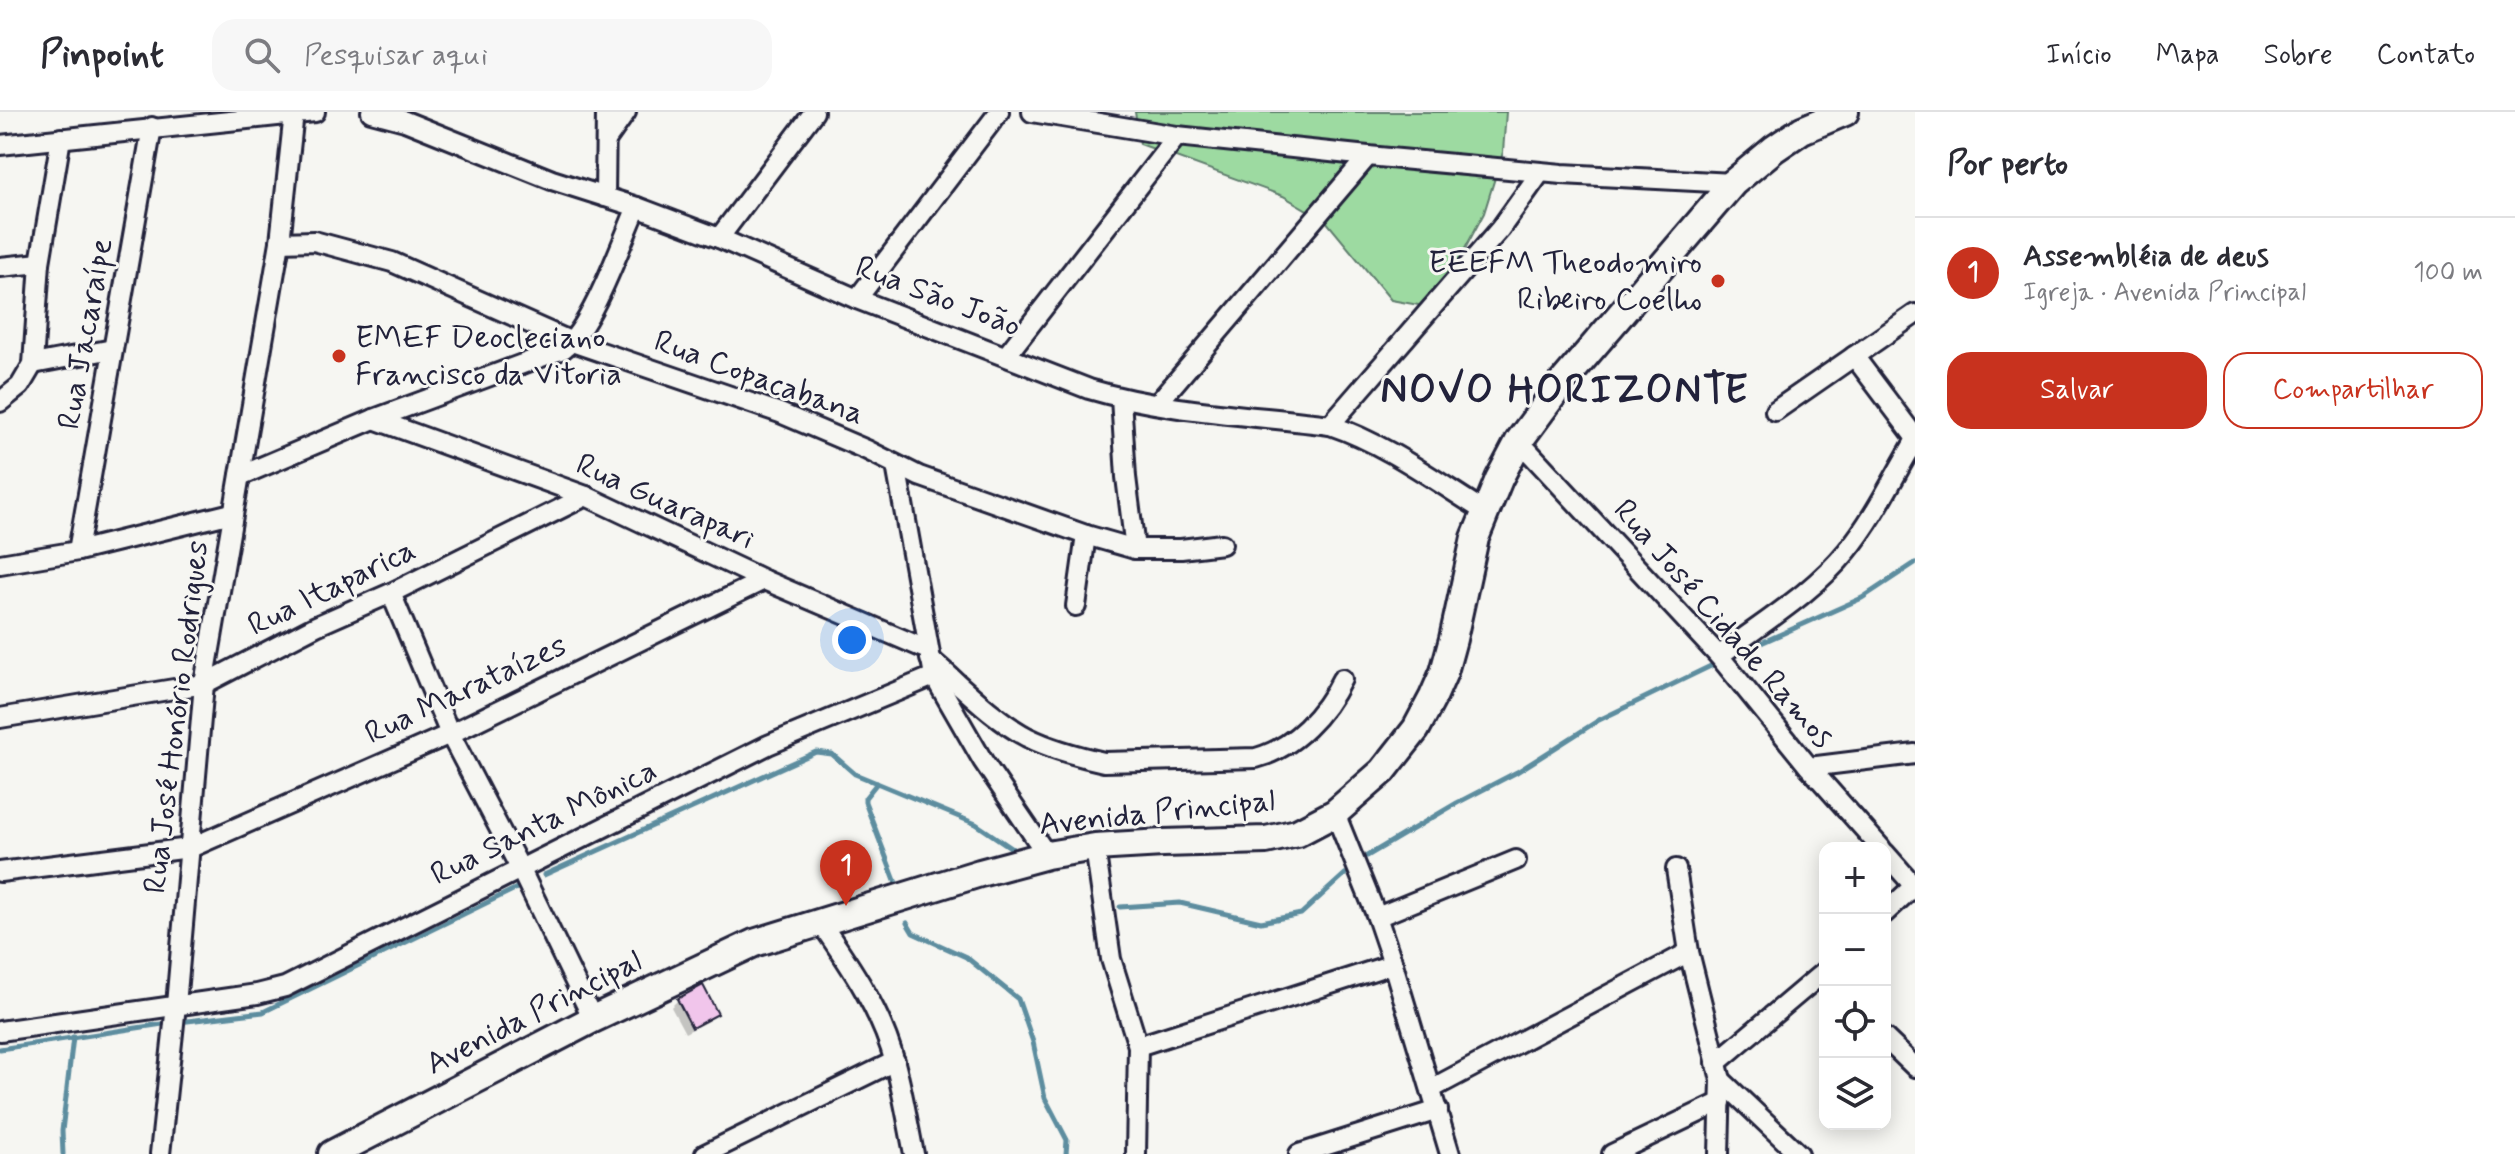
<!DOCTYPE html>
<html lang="pt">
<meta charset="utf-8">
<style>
:root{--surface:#fff;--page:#f7f7f7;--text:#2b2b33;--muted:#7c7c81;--line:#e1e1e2;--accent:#c8321e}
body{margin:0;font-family:Mynerve,sans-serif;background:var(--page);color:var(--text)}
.controls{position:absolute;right:24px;bottom:24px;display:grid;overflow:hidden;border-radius:16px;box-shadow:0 4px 20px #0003}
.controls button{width:72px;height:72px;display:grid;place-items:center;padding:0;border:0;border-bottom:2px solid var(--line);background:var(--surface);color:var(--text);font:40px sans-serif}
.you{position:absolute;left:852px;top:528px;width:28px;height:28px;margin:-20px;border:6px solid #fff;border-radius:50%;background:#1a73e8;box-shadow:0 0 0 12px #1a73e833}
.badge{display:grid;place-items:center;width:52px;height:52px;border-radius:50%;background:var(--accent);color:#fff;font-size:26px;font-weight:700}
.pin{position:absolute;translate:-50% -66px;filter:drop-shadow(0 2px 4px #0008)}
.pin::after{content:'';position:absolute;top:42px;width:28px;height:24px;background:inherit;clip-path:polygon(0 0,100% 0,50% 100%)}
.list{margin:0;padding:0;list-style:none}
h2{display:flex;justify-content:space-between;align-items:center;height:104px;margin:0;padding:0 32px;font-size:34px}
h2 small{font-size:26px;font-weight:400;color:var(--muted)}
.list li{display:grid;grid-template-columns:52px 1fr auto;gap:24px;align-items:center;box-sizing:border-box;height:112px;padding:0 32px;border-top:2px solid var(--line)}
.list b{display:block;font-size:30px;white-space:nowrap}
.list p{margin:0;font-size:26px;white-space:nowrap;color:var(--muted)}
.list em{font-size:26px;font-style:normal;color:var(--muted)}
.actions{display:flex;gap:16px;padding:24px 32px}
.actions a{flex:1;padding:18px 0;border:2px solid var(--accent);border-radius:24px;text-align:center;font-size:28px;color:var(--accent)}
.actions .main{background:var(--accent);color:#fff}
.icon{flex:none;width:44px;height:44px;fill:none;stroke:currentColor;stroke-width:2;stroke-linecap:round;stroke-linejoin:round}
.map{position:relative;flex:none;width:1915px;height:1042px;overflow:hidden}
header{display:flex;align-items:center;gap:48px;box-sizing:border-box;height:112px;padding:0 40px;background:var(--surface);border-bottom:2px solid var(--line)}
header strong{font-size:38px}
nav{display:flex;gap:44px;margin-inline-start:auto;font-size:28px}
.search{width:560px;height:72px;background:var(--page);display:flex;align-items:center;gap:20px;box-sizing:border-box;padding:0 28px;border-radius:24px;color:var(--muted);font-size:30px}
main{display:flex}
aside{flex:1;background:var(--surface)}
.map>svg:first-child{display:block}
.green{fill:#9ddaa1;stroke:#607e6e;stroke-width:2}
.shadow{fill:#0003}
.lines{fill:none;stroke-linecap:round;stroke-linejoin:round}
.stream{stroke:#5d8d9f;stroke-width:5}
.building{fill:#f1c5eb;stroke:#22223b;stroke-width:2}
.street-casing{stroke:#22223b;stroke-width:24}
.secondary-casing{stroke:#22223b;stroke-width:32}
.street{stroke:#f6f6f2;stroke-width:18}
.secondary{stroke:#f6f6f2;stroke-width:26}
.poi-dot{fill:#c8321e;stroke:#f6f6f2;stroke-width:3}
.labels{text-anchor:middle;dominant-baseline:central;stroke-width:6;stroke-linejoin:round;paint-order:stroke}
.poi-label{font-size:32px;fill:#22223b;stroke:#f6f6f2;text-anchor:end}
.street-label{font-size:32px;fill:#22223b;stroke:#f6f6f2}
.district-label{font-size:40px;font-weight:bold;letter-spacing:2px;fill:#22223b;stroke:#f6f6f2}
</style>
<header>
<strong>Pinpoint</strong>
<div class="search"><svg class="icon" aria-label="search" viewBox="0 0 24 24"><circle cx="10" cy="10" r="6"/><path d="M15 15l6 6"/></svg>Pesquisar aqui</div>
<nav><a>Início</a><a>Mapa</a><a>Sobre</a><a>Contato</a></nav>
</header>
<main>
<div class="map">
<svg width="1915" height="1042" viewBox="0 0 1915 1042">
<rect width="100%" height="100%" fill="#f6f6f2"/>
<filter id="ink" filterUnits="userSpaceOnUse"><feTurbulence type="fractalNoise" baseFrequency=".0125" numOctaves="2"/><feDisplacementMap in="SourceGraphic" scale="16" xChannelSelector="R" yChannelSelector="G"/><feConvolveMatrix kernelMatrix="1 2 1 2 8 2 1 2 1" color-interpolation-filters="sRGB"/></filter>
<g filter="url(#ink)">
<polygon class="green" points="1135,0 1506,0 1503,40 1484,101 1451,163 1424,194 1391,188 1326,109 1283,84 1140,32"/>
<polygon class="shadow" points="678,888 715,902 708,909 685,921 671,895"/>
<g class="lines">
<g class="stream">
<polyline points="1732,544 1862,486 1915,451"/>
<polyline points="877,671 865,686 865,690 897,774"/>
<polyline points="1367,744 1457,691 1517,660 1599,608 1719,550"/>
<polyline points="544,763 816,640 832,642 855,662 976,712 1013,737"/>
<polyline points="1120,795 1180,791 1261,810 1301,802 1345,762"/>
<polyline points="907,811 913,821 966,845 1018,887 1033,930 1045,986 1067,1028 1066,1042"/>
<polyline points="179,910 263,900 521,774"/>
<polyline points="0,937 169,911"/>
<polyline points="63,1042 62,1019 73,925"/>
</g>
</g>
<polygon class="building" points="703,873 718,902 692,916 677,887"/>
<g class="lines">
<g class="street-casing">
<g id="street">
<path d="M 371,0 L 405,9 L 552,68 L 637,95 L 719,126 L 857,187 L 1089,277 C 1166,300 1250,303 1330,313 C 1386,332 1434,368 1484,399"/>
<polyline points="1032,0 1177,24 1368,44 1562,62 1733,71"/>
<polyline points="607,27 626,0"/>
<polyline points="0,33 315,0"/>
<polyline points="605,85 606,0"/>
<polyline points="719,126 814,0"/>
<polyline points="280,130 314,129 392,150 572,230 780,301 867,338 919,364 1086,423 1135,437 1181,437 1222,432"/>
<polyline points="0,155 40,151"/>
<polyline points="857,187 999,0"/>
<polyline points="1006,244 1177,24"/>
<polyline points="1854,244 1915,325"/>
<polyline points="33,252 113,237"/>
<polyline points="1121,286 1126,365 1135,437"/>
<polyline points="0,290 20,274 33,252 40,151 61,26"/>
<polyline points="1157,292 1368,44"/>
<polyline points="1775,299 1915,202"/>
<polyline points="374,307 586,384 764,468 928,538"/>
<polyline points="1330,313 1500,117 1540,61"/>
<polyline points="1519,329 1719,544 1809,655 1881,736"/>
<polyline points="896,353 934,564 983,649 1047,743"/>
<path d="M 240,364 L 374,307 L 563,237 C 591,218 622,129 637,95"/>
<polyline points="78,439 152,15"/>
<polyline points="0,452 78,439 232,401"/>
<polyline points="391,481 450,622 520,756 593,907"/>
<polyline points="1076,494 1086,423"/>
<path d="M 1719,544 C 1762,511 1813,481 1847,439 C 1874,406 1893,366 1915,329"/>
<path d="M 930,547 C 960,572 993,607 1027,625 C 1051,637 1077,644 1104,650 L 1256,646 C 1294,636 1325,602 1342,567"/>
<polyline points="0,606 204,572 316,514 391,481 586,384"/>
<polyline points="1809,655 1915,642"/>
<polyline points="1335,701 1377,805 1393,852 1450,1042"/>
<polyline points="1095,735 1111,847 1138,934 1136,1042"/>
<polyline points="1885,741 1915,775"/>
<polyline points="1676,757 1689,840 1721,968 1719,1042"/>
<polyline points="0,760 190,736 450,622 764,468"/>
<polyline points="1885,801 1914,774"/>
<polyline points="1377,805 1516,748"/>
<path d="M 820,810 C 850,853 882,900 895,951 C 903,981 908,1012 914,1042"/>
<polyline points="0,919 257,882 285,875 768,633 934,564"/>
<polyline points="1885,926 1915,955"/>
<polyline points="1138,934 1393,852"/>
<polyline points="1716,951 1825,859"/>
<polyline points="1721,968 1799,1042"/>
<polyline points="1431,977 1689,840"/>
<polyline points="160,1042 176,893 204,572 280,130 294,1"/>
<polyline points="705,1042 895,949"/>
<polyline points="1299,1042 1438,998"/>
<polyline points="1612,1042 1721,990"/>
</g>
</g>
<g class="secondary-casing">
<polyline id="secondary" points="332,1042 593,907 754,831 980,761 1047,743 1095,735 1163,731 1266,728 1297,721 1335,701 1383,659 1416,617 1433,585 1444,560 1453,527 1475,426 1499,367 1519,329 1562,271 1733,71 1774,37 1802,18 1845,0"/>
</g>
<use href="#street" class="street"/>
<use href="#secondary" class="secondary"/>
</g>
</g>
<g class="poi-dot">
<circle cx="1718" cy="169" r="8"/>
<circle cx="339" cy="244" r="8"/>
</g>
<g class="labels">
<g class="poi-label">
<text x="1702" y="151">EEEFM Theodomiro<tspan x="1702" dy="37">Ribeiro Coelho</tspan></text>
<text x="355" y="226" text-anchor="start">EMEF Deocleciano<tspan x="355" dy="37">Francisco da Vitoria</tspan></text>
</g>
<g class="street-label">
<text transform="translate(938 185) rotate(21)">Rua São João</text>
<text transform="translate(86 222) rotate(-80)">Rua Jacaraípe</text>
<text transform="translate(759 266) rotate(20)">Rua Copacabana</text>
<text transform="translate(665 390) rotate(24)">Rua Guarapari</text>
<text transform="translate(332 476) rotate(-26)">Rua Itaparica</text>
<text transform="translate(1723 512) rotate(49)">Rua José Cidade Ramos</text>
<text transform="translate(466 578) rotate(-25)">Rua Marataízes</text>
<text transform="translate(177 605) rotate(-83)">Rua José Honório Rodrigues</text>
<text transform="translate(1157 701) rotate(-6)">Avenida Principal</text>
<text transform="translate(544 711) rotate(-26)">Rua Santa Mônica</text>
<text transform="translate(534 901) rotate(-27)">Avenida Principal</text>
</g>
<g class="district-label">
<text x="1565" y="279">NOVO HORIZONTE</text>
</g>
</g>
</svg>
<div class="controls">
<button>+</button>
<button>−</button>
<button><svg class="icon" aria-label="locate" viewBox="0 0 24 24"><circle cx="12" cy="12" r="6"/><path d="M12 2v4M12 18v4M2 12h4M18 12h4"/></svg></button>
<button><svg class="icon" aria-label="layers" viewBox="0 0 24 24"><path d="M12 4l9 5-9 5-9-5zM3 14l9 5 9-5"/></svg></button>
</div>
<div class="you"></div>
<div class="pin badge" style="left:846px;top:794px">1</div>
</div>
<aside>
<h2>Por perto<small></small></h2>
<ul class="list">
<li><span class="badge">1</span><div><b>Assembléia de deus</b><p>Igreja · Avenida Principal</p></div><em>100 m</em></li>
</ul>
<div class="actions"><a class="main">Salvar</a><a>Compartilhar</a></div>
</aside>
</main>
